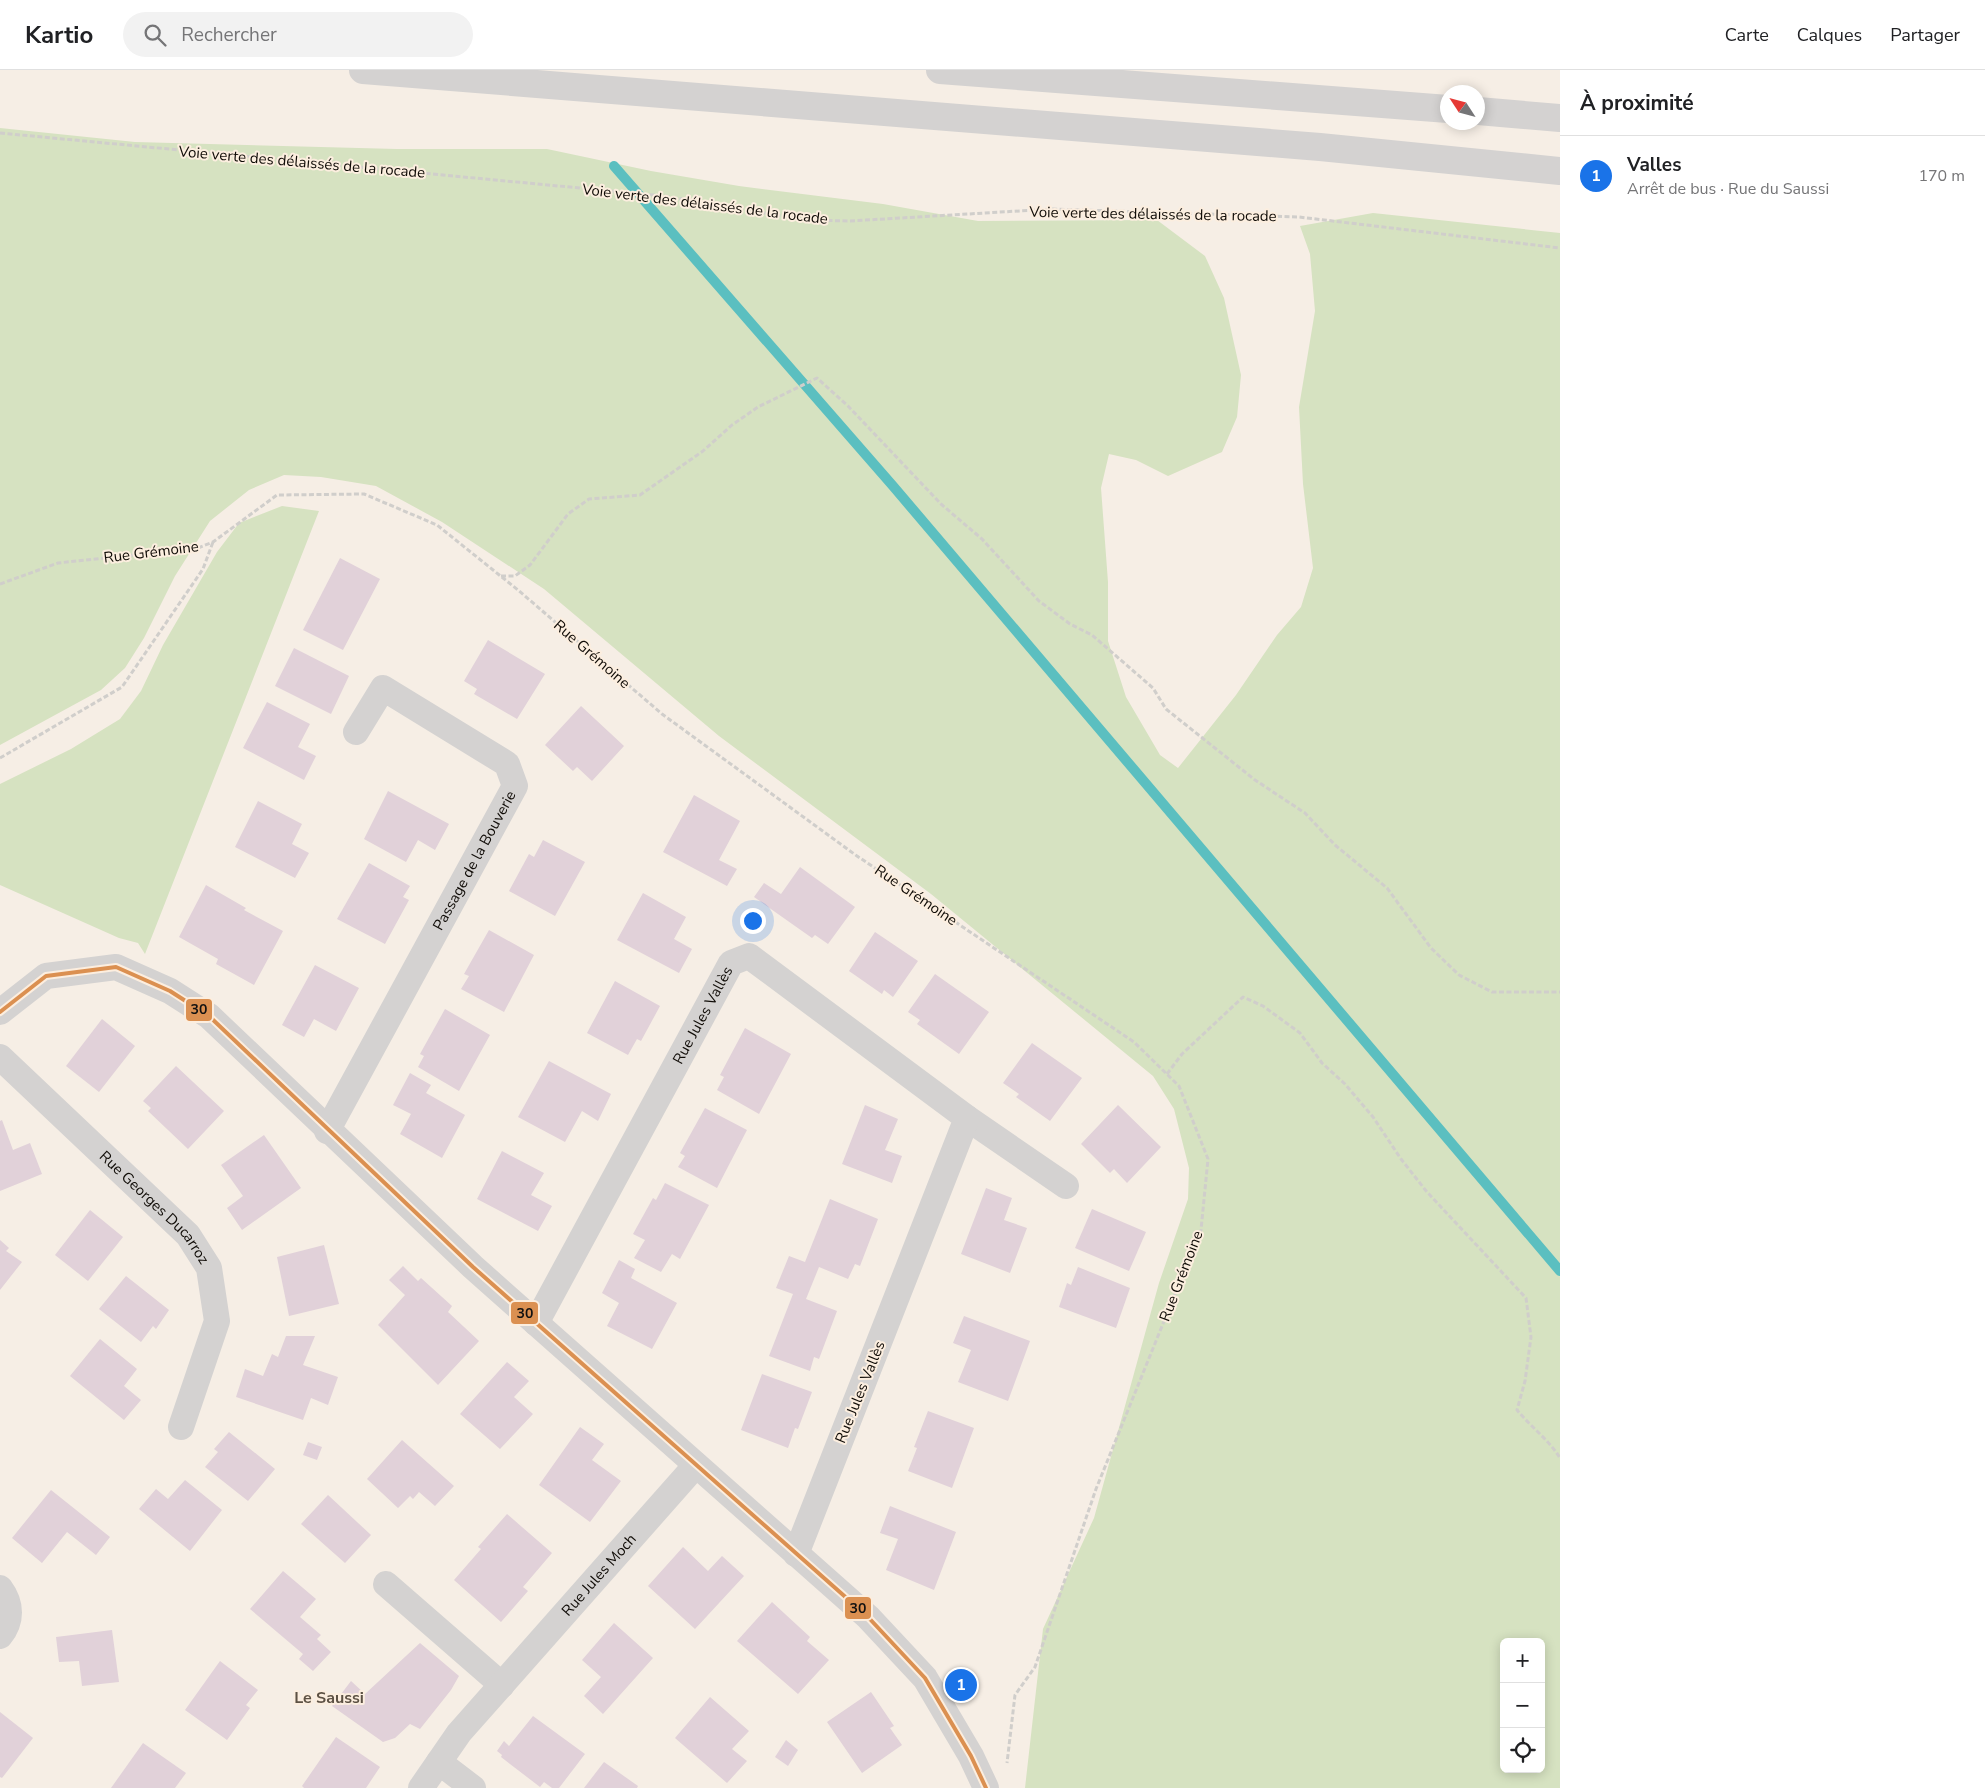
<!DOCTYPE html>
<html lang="fr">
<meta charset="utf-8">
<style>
:root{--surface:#fff;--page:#f2f2f2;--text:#202124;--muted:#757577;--line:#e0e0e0;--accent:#1a73e8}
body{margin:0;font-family:"Nunito Sans",sans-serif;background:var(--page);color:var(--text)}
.controls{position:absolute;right:15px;bottom:15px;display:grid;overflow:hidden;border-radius:8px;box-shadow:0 2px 12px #0003}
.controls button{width:45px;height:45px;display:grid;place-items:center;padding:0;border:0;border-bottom:1px solid var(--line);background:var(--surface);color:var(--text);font:25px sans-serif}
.compass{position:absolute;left:1440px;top:15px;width:45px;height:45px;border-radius:50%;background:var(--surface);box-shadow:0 2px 12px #0003;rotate:306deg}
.you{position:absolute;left:752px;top:850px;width:18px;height:18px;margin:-12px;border:4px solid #fff;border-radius:50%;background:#1a73e8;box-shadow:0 0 0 8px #1a73e833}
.badge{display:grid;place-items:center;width:32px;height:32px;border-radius:50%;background:var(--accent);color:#fff;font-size:16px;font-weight:700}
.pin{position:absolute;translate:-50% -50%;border:2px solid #fff;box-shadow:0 1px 5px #0006}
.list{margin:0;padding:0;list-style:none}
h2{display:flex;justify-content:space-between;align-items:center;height:65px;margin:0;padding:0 20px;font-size:21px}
h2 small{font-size:16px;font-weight:400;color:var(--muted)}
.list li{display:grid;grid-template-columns:32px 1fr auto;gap:15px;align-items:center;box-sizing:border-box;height:80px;padding:0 20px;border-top:1px solid var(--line)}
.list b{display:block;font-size:19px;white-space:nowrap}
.list p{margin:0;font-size:16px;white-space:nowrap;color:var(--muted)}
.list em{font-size:16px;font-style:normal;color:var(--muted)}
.icon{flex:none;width:28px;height:28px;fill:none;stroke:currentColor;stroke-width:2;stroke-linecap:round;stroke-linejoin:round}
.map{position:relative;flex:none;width:1560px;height:1718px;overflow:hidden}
header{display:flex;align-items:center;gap:30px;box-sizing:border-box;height:70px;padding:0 25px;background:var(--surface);border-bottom:1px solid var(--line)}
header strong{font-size:24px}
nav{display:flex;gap:28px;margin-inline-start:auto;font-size:18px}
.search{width:350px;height:45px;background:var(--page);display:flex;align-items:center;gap:12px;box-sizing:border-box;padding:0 18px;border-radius:28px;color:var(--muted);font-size:19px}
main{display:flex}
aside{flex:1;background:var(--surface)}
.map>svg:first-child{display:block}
.green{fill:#d6e2c1;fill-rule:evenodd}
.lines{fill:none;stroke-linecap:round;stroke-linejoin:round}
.stream{stroke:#5bbfc0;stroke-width:10}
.building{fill:#e1d1d9}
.path{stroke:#d0cecb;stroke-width:3;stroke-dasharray:5 2.5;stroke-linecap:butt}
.street{stroke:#d4d2d1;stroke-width:26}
.highway{stroke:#d4d2d1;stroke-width:28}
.bus-1-casing{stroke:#fceedf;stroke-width:8}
.bus-1{stroke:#db9051;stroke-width:4}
.labels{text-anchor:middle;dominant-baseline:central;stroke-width:4;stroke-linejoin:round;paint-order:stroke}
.street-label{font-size:15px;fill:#0f0b06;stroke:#fceedf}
.neighbourhood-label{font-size:16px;font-weight:bold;fill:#5c5144;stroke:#fceedf}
.line-badge{stroke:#fceedf;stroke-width:2}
.pale-badge-label{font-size:14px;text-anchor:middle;font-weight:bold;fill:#111}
</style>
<header>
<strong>Kartio</strong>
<div class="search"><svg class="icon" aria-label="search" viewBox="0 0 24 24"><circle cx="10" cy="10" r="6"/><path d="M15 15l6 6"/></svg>Rechercher</div>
<nav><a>Carte</a><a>Calques</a><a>Partager</a></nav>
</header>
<main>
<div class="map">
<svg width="1560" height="1718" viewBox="0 0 1560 1718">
<rect width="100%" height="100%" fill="#f6eee5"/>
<g class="green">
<path d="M 0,58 L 135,72 L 397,79 L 547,79 L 651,101 L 739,116 L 883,134 L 978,151 L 1157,150 L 1205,186 L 1224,228 L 1241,305 L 1237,347 L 1222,382 L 1168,406 L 1136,390 L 1109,384 L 1101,418 L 1108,512 L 1108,571 L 1126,627 L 1160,685 L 1178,698 L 1236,625 L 1277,565 L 1301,537 L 1313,498 L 1303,414 L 1299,337 L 1315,241 L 1310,184 L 1300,156 L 1373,143 L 1560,163 L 1560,1718 L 1025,1718 L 1043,1559 L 1094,1448 L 1159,1213 L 1188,1129 L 1189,1098 L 1174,1039 L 1153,1006 L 931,824 L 719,666 L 544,519 L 442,452 L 376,416 L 321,407 L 284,405 L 249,420 L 210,451 L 175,506 L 144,568 L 125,598 L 101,620 L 0,675 ZM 1504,1572 L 1541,1572 L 1541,1699 L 1504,1699 Z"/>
<polygon points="282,436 319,441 145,884 138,873 119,868 0,815 0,714 71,679 120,649 141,621 163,575 217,482 239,453"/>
</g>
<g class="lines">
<polyline class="stream" points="614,96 893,416 1560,1201"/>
</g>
<g class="building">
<polygon points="340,488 380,509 343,580 303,560"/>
<polygon points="488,570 545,604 517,649 474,624 477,619 464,611"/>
<polygon points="294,578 349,606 331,644 275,616"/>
<polygon points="267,632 310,654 298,677 316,686 304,710 243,678"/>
<polygon points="581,636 624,676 592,711 577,697 573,701 545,675"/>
<polygon points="388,721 449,754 435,780 418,770 406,792 364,769"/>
<polygon points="694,725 740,751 719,790 737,799 727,816 663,782"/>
<polygon points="258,731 302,754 292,774 309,783 295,808 235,777"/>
<polygon points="543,770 585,792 555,846 509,821 529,784 534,787"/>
<polygon points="369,793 410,816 403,827 409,830 385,874 337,849"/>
<polygon points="800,797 855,837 828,874 815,865 812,868 754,827 764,813 781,824"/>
<polygon points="206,815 246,838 244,840 283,861 254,915 216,894 218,889 179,867"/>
<polygon points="643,823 686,847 674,869 692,879 679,903 617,870"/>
<polygon points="489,860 534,885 504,942 461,919 469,906 464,904"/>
<polygon points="875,862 918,891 893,927 884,920 882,924 849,901"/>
<polygon points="315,895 359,918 336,961 314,949 304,967 282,955"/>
<polygon points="935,904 989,942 959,984 917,954 920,950 908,942"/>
<polygon points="615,911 660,936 641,971 637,969 628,985 587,963"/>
<polygon points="445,939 490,965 459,1021 418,997 424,986 420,984"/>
<polygon points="102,949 135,976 99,1022 66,996"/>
<polygon points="745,958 791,984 759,1044 717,1020 724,1007 720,1005"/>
<polygon points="1032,973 1082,1008 1050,1051 1016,1027 1019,1024 1003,1013"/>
<polygon points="549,991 611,1024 598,1051 582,1041 565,1072 518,1047"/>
<polygon points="176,996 224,1041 188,1079 148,1041 151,1038 143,1031"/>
<polygon points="410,1003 431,1015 426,1023 465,1045 442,1088 400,1064 411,1044 393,1035"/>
<polygon points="865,1035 898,1049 885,1080 902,1086 892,1113 842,1094"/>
<polygon points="1118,1035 1161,1077 1127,1113 1114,1099 1110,1103 1081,1074"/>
<polygon points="705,1038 747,1060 717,1118 678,1097 685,1086 680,1083"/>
<polygon points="2,1050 13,1080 30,1073 42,1104 0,1121 0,1051"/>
<polygon points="264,1065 301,1118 242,1160 227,1138 243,1126 221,1095"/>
<polygon points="502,1081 544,1103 531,1125 552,1136 538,1161 477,1129"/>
<polygon points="665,1113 709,1135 680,1189 672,1184 661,1202 634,1188 645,1170 633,1164 653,1128 656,1130"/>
<polygon points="986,1118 1012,1128 1004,1150 1027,1158 1010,1203 961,1184"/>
<polygon points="830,1129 878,1149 860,1196 855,1194 848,1209 819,1197 806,1229 837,1241 819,1289 814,1287 810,1301 769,1286 793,1224 776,1218 789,1186 805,1192"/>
<polygon points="1092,1139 1146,1162 1129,1201 1075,1178"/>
<polygon points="90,1140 123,1167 88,1211 55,1185"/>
<polygon points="0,1170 9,1178 6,1181 22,1192 0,1220"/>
<polygon points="324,1175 339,1234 289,1246 277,1187"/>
<polygon points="619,1190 635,1199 631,1208 677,1233 652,1279 607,1256 619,1233 602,1223"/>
<polygon points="403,1196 418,1211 421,1208 452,1236 448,1242 479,1271 438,1315 378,1255 405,1225 389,1210"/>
<polygon points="1078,1197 1130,1218 1116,1258 1059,1237 1067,1213 1071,1215"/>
<polygon points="126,1206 169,1240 156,1259 153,1256 141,1272 99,1239"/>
<polygon points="964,1246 1030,1271 1008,1331 958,1312 971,1280 953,1273"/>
<polygon points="286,1266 315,1266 303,1295 338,1307 328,1335 311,1328 303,1350 236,1327 245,1299 263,1306 272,1284 278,1287"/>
<polygon points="100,1269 137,1299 124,1316 141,1330 124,1350 70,1306"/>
<polygon points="507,1292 529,1311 514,1327 533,1344 500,1379 460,1344"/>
<polygon points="762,1304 812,1322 798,1359 795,1358 788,1378 741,1360"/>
<polygon points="928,1341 974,1358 952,1418 908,1401 917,1378 914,1377"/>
<polygon points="580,1357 604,1374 592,1390 621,1411 590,1452 539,1415"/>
<polygon points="229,1362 275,1399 248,1431 205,1397 218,1382 214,1379"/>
<polygon points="402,1370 454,1416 435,1436 419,1422 413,1429 410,1426 398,1438 367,1409"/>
<polygon points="308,1372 322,1377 317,1390 303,1385"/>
<polygon points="185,1410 222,1440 190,1481 139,1439 156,1419 168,1429"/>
<polygon points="51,1420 110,1467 96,1485 67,1462 42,1493 12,1468"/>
<polygon points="328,1425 371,1465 345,1493 301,1454"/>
<polygon points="890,1436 956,1462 934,1520 886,1500 898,1469 880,1463"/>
<polygon points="507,1444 552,1483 523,1517 528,1521 501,1552 454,1510 481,1479 478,1477"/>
<polygon points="683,1477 708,1501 722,1486 744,1506 695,1559 648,1516"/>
<polygon points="283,1501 316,1529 300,1547 321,1565 317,1569 331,1582 313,1601 299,1589 303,1584 250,1539"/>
<polygon points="772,1532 810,1567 807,1571 829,1590 798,1624 737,1571"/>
<polygon points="614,1553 653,1588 603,1644 584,1626 601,1607 582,1590"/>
<polygon points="112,1560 119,1612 82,1616 79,1591 59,1592 56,1567"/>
<polygon points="420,1573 459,1606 451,1620 420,1659 410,1654 395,1668 383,1672 332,1636 351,1611 365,1624"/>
<polygon points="220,1591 258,1620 246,1635 250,1638 227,1670 185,1640"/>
<polygon points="871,1622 894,1656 890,1658 902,1675 862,1703 827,1652"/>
<polygon points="710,1627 749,1661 732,1679 747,1691 727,1713 675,1668"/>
<polygon points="0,1642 33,1668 2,1708 0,1707"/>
<polygon points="533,1646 585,1684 559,1718 552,1718 544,1712 540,1717 501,1687 502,1685 497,1681 504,1671 509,1676"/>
<polygon points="336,1667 380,1697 366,1718 304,1718 302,1716"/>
<polygon points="786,1670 798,1680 788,1696 775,1687"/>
<polygon points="143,1673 186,1703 175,1718 111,1718"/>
<polygon points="604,1692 638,1716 637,1718 584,1718"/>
</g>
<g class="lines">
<g class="path">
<polyline points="0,63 664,126 806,150 850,151 1052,139 1299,147 1560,178"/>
<polyline points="501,506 515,506 530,495 568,444 589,429 640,425 703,381 732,355 758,337 817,308 848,336 941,434 982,469 1039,531 1070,554 1092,565 1153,618 1166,639 1255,710 1305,743 1335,775 1387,818 1431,878 1459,905 1492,922 1560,922"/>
<polyline points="0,514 58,493 198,478 213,472 277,425 364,424 437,455 518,520 662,644 857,786 1134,972 1179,1016 1208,1089 1201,1160 1096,1419 1035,1597 1015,1625 1007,1693"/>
<polyline points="0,688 122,617 203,499 213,472"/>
<path d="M 1167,1004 L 1182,984 L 1243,927 L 1263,936 L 1300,963 L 1322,993 L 1345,1014 L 1373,1047 L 1401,1089 L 1427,1122 L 1526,1228 L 1531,1267 L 1525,1311 L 1517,1340 C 1530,1356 1549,1370 1560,1388"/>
</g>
<g class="street">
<polyline points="0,942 46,906 116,897 170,921 209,946 473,1197 868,1547 925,1608 971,1686 986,1718"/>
<path id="s1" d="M 0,987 L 188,1165 L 209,1198 L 217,1251 L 181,1357"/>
<polyline points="967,1048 1066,1116"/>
<path id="s2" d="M 327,1061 L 515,716 L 507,694 L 383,618 L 356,662"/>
<path id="s3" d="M 536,1253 L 731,893 L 749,886 L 967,1048 L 796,1484"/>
<polyline points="386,1514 502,1615"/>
<path d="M 0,1518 C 12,1534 12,1551 0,1566"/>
<polyline points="439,1692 473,1718"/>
<path id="s4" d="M 421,1718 L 459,1663 L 696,1395"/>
</g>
<g class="highway">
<polyline points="363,0 1320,77 1560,101"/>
<polyline points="940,0 1448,39"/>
<polyline points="1478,41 1560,48"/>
</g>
<g class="bus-1-casing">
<polyline id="bus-1" points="0,942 46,906 116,897 170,921 209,946 473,1197 868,1547 925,1608 971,1686 986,1718"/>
</g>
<use href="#bus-1" class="bus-1"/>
</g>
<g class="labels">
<g class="street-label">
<text transform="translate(302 92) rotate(5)">Voie verte des délaissés de la rocade</text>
<text transform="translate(705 134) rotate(7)">Voie verte des délaissés de la rocade</text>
<text transform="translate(1153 144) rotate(1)">Voie verte des délaissés de la rocade</text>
<text transform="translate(151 482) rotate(-7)">Rue Grémoine</text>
<text transform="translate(592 584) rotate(41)">Rue Grémoine</text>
<text stroke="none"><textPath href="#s2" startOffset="308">Passage de la Bouverie</textPath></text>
<text transform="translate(916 825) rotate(34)">Rue Grémoine</text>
<text stroke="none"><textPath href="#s3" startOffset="350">Rue Jules Vallès</textPath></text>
<text stroke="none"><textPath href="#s1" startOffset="216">Rue Georges Ducarroz</textPath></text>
<text transform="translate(1181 1206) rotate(-69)">Rue Grémoine</text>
<text transform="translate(860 1322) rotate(-68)">Rue Jules Vallès</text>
<text stroke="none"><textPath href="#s4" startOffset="278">Rue Jules Moch</textPath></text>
</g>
<g class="neighbourhood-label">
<text x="329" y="1628">Le Saussi</text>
</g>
</g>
<g class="line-badge">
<rect x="185" y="928" width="28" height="24" rx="5" fill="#db9051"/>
<rect x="510" y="1231" width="29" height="24" rx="5" fill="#db9051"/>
<rect x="844" y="1526" width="28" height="24" rx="5" fill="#db9051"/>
</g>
<g class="pale-badge-label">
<text x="199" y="944">30</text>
<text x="525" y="1248">30</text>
<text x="858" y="1543">30</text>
</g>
</svg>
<div class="controls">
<button>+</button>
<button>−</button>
<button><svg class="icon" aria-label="locate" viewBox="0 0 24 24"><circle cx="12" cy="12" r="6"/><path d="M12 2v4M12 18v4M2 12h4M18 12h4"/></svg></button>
</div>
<svg class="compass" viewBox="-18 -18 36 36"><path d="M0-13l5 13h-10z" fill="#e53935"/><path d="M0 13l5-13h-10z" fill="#757577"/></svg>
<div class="you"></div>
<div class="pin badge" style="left:961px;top:1615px">1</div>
</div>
<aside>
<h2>À proximité<small></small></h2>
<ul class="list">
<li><span class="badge">1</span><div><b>Valles</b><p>Arrêt de bus · Rue du Saussi</p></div><em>170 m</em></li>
</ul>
</aside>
</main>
